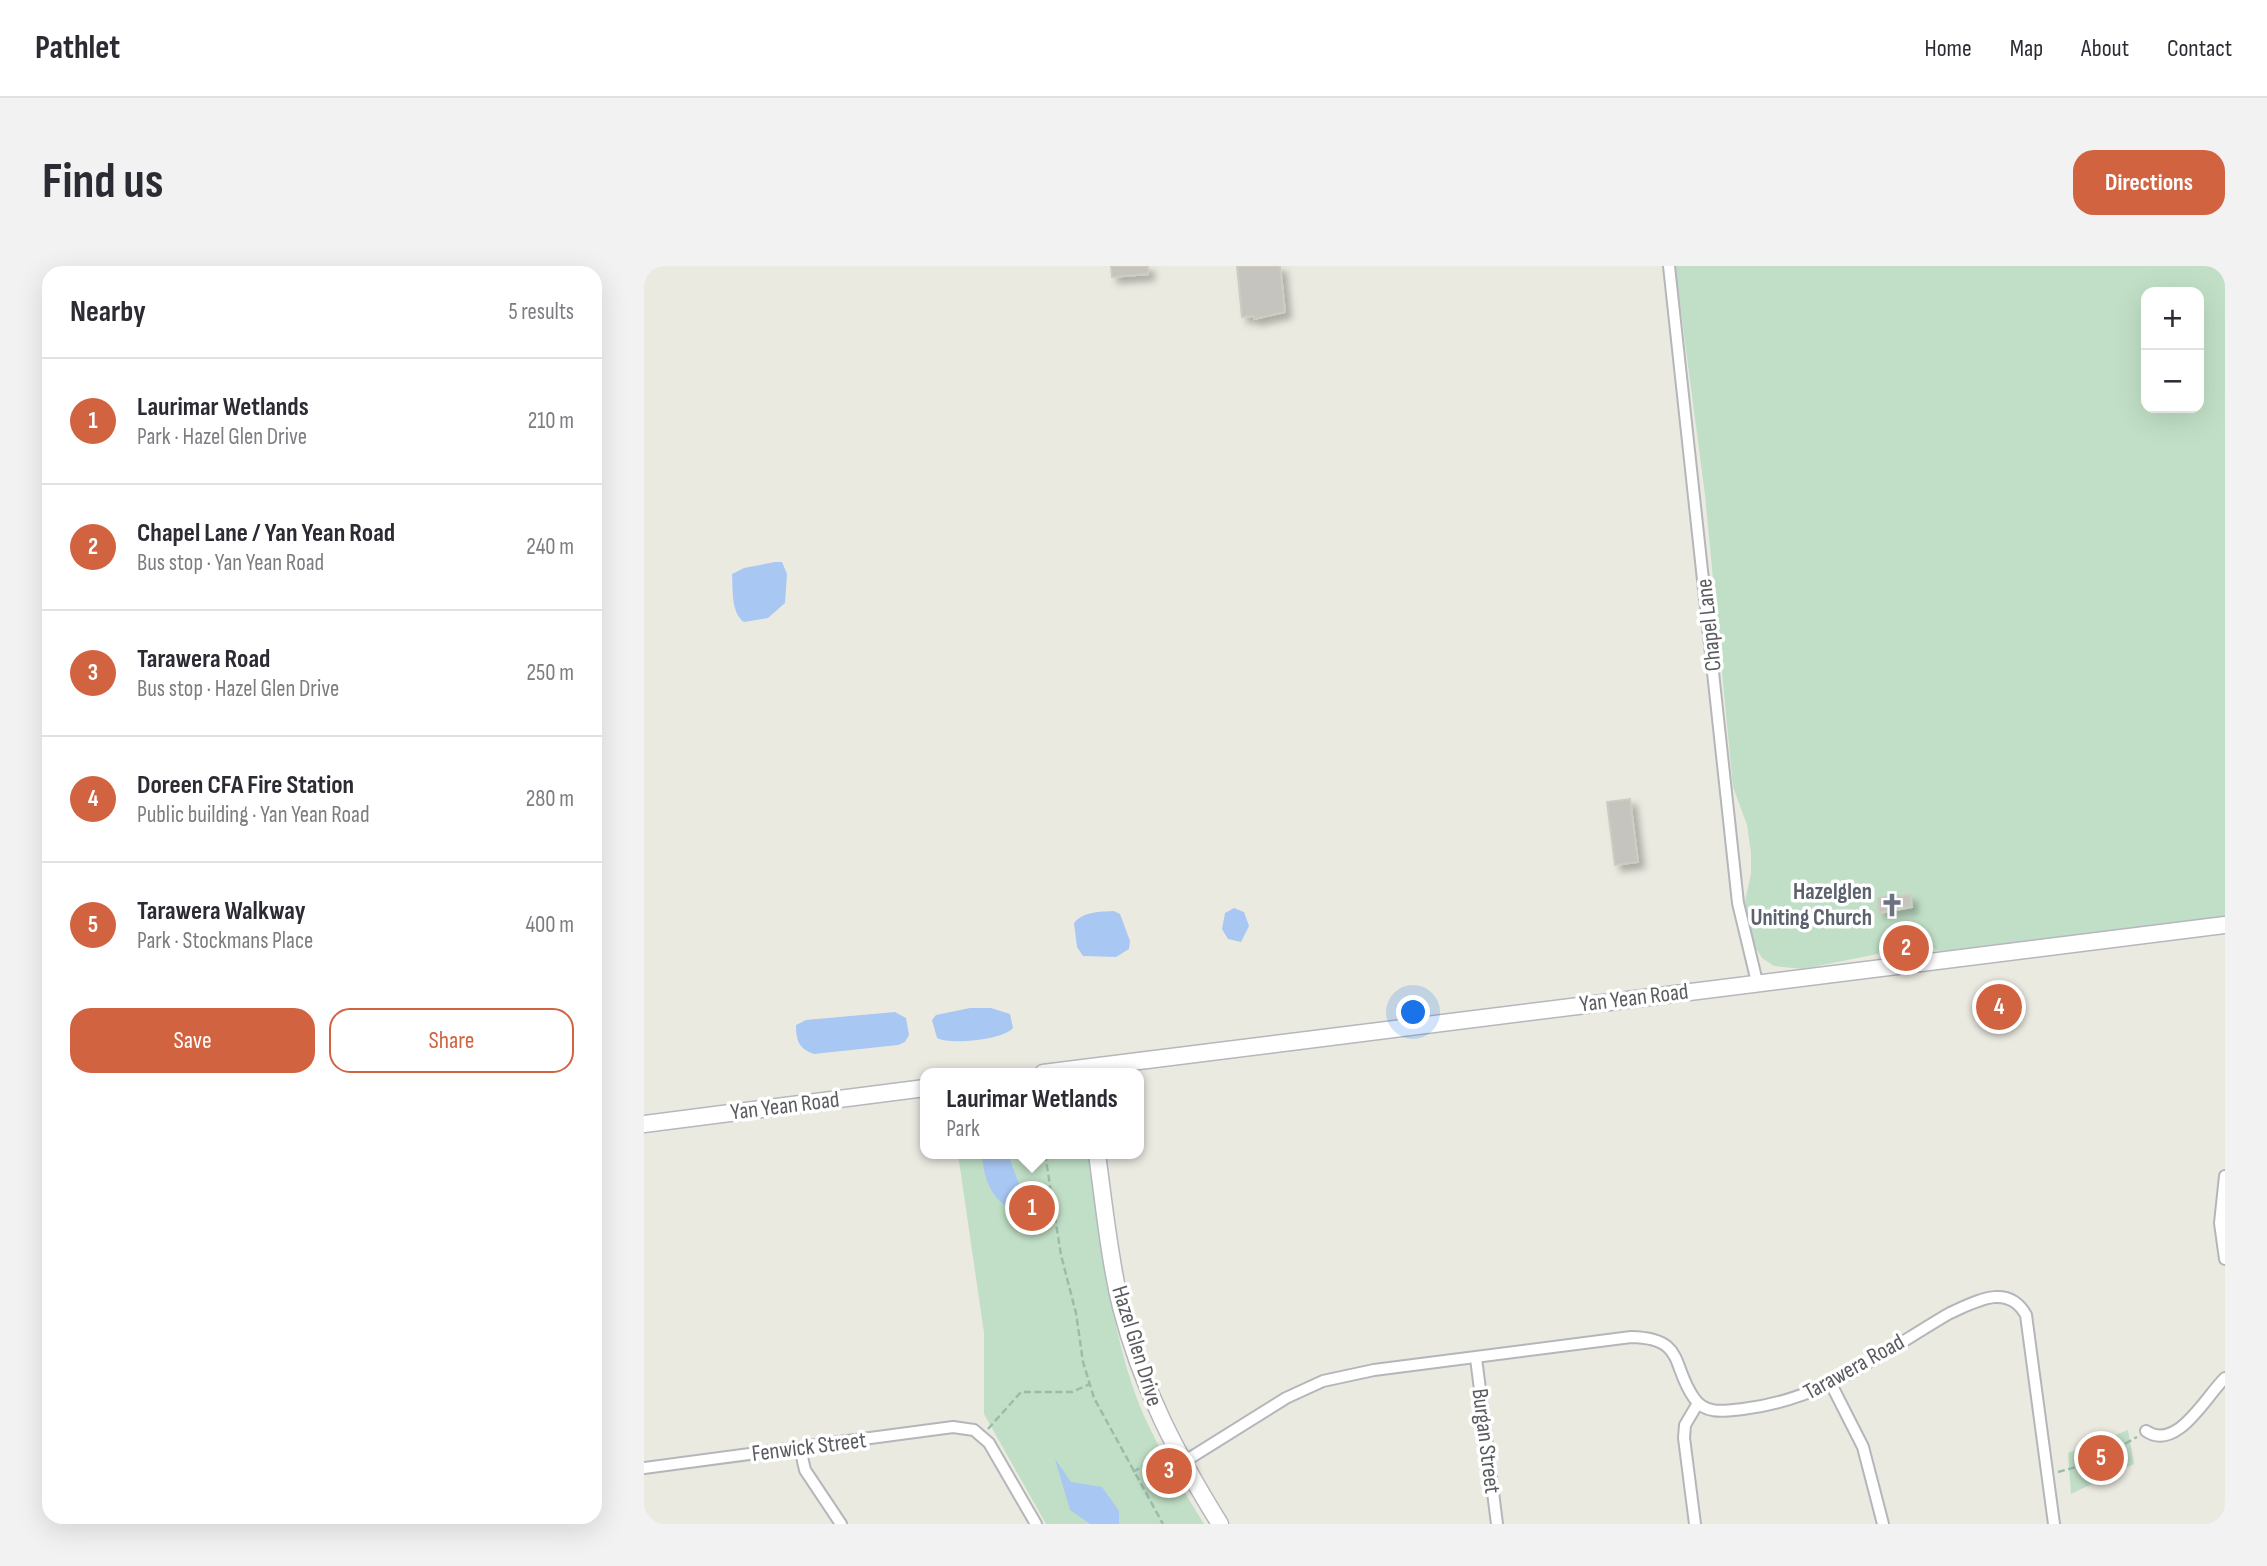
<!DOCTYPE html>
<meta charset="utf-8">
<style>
:root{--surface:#fff;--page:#f2f2f3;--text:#2b2b33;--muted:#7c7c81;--line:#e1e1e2;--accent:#d26340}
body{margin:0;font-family:"Sofia Sans Condensed",sans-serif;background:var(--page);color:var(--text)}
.controls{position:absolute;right:21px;top:21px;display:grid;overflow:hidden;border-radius:14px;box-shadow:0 7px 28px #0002}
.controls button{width:63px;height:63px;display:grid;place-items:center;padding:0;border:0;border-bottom:2px solid var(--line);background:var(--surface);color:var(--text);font:35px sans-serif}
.you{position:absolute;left:770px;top:747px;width:24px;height:24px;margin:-18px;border:5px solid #fff;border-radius:50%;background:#1a73e8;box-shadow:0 0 0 10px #1a73e833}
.badge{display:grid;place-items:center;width:46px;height:46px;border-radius:50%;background:var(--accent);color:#fff;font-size:23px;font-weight:700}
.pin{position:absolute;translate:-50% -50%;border:4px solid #fff;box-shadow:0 2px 7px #0006}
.popup{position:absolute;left:276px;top:802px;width:224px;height:91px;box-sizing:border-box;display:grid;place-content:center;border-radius:14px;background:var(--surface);filter:drop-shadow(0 2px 5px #0005);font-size:23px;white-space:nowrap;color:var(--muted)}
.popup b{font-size:26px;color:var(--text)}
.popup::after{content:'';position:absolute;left:50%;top:100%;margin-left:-14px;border:14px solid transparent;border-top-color:var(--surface)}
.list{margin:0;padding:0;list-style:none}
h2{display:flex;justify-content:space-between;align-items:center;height:91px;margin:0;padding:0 28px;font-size:30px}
h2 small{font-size:23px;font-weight:400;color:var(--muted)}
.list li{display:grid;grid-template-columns:46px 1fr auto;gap:21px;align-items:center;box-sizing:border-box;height:126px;padding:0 28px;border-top:2px solid var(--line)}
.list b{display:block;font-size:26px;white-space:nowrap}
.list p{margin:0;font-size:23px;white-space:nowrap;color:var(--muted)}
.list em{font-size:23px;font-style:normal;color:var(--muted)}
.actions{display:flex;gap:14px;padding:21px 28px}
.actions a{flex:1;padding:16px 0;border:2px solid var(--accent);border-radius:21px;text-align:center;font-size:24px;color:var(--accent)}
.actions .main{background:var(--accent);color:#fff}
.map{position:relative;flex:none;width:1581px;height:1258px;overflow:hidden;border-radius:21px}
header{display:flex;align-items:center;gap:42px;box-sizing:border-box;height:98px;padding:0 35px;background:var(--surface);border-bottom:2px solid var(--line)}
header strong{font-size:33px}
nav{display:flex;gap:38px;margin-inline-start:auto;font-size:24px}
.intro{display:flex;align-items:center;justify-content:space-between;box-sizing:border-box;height:168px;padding:0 42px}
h1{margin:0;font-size:49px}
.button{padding:18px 32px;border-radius:21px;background:var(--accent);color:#fff;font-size:24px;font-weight:700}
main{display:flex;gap:42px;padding:0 42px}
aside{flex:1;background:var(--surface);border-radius:21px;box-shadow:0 7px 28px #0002}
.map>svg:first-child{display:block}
.green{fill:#c1dfc6;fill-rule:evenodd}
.water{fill:#a9c7f3}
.building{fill:#c6c4be;stroke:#ceccc1;stroke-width:2;filter:url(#shadow)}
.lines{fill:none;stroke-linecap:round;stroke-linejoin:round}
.street-casing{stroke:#b4b6ba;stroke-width:14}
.secondary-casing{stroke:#b5b7bc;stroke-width:19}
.path{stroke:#9abda9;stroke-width:2.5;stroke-dasharray:7 3.5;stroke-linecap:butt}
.street{stroke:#fff;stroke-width:10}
.secondary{stroke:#fff;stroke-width:16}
.labels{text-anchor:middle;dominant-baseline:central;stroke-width:7;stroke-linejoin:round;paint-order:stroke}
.street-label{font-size:23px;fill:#5a5c60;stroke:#fff}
.worship-label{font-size:23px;font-weight:bold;fill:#5b616d;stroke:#fff;text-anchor:end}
</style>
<header>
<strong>Pathlet</strong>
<nav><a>Home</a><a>Map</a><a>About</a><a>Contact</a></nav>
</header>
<div class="intro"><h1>Find us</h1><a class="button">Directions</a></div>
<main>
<aside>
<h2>Nearby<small>5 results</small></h2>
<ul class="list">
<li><span class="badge">1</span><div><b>Laurimar Wetlands</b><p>Park · Hazel Glen Drive</p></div><em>210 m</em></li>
<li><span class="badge">2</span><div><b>Chapel Lane / Yan Yean Road</b><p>Bus stop · Yan Yean Road</p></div><em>240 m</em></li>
<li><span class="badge">3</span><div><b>Tarawera Road</b><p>Bus stop · Hazel Glen Drive</p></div><em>250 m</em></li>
<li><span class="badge">4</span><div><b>Doreen CFA Fire Station</b><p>Public building · Yan Yean Road</p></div><em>280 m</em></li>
<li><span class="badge">5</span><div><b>Tarawera Walkway</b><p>Park · Stockmans Place</p></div><em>400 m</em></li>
</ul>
<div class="actions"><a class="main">Save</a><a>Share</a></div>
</aside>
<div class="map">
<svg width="1581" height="1258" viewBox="0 0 1581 1258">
<defs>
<filter id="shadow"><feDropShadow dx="6" dy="6" stdDeviation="3.5" flood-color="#0004"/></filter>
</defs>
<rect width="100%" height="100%" fill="#ebeae1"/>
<g class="green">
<path d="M 1031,0 L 1581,0 L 1581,650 L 1302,686 L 1291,684 L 1282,667 L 1278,668 L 1279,682 L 1276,687 L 1248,685 L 1159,703 L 1130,700 L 1118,692 L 1107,674 L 1103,653 L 1101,635 L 1107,608 L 1107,587 L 1103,559 L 1089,521 L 1061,229 ZM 1502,26 L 1555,26 L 1555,142 L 1502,142 Z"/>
<path d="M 314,888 L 446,888 C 459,974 465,1069 500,1150 C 517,1187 539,1224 560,1258 L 402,1258 L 340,1148 L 340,1067 Z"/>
<polygon points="1484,1164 1490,1198 1427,1228 1424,1187"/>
</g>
<g class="water">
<path d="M 131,296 L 138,296 L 143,308 L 141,337 L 124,352 L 100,356 C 87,347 89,324 88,308 L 100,302 Z"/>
<polygon points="590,642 600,646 605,660 597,676 584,673 578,663 581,647"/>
<path d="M 470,645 L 476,648 L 486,675 L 485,683 L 472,691 L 439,690 L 433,681 L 430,657 C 440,645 455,646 470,645 Z"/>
<path d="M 326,742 L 347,742 L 366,748 L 369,762 C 359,774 306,779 293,772 L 288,754 L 292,749 Z"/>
<path d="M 251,746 L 262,752 L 265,769 L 261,776 L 254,779 L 170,788 C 155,783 152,775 152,759 L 162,754 Z"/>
<path d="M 338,888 L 364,888 L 375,918 L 373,947 C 347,934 340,915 338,888 Z"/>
<polygon points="411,1193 427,1216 458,1221 475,1245 475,1258 446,1258 426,1244"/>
</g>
<g class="building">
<polygon points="467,0 504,0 504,8 468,11"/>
<polygon points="593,0 636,0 641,46 610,53 610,50 598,51"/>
<polygon points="986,533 994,596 971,599 963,536"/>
<polygon points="1266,629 1268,641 1235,647 1234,632"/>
</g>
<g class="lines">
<g class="street-casing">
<g id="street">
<polyline points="1025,0 1094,637 1113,716"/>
<polyline points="1581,910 1576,957 1581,993"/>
<polyline points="832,1092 853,1258"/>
<polyline points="1187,1118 1219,1181 1239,1258"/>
<path d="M 1502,1165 C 1533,1186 1562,1130 1581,1112"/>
<polyline points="156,1182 161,1204 197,1258"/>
<path d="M 538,1197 L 642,1132 L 679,1115 L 730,1104 L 987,1071 C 1042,1072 1027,1100 1050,1132 C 1061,1149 1081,1145 1099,1143 C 1182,1133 1237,1087 1306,1047 C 1333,1035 1364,1017 1382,1049 L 1410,1258"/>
<polyline points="0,1202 309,1161 330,1164 345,1177 392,1258"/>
<polyline points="1051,1258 1040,1172 1041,1159 1054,1137"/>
</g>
</g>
<g class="secondary-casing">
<g id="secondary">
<polyline points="399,807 1581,659"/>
<polyline points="0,858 281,822"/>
<path d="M 453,888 C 460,938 465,991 477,1041 C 497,1120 533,1189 576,1258"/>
</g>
</g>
<g class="path">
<polyline points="401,888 417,989 432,1047 439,1096 450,1132 519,1258"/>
<polyline points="344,1163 377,1126 428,1126 446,1118"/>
<polyline points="489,1206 519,1188"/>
<polyline points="1414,1206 1447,1197 1493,1171"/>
</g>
<use href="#street" class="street"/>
<use href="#secondary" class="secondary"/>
</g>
<defs>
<g id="church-bare" transform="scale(1.89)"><path d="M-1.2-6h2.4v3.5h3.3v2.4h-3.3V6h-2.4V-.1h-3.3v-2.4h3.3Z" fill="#6b7280" stroke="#fff" stroke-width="2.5" paint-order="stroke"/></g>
</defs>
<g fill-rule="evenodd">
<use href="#church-bare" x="1248" y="639"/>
</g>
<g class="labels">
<g class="street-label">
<text transform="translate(1065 359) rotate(-96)">Chapel Lane</text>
<text transform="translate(990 732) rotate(-7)">Yan Yean Road</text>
<text transform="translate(141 840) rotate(-7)">Yan Yean Road</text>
<text transform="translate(493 1080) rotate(73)">Hazel Glen Drive</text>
<text transform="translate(1210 1101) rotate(-29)">Tarawera Road</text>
<text transform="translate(842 1175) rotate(83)">Burgan Street</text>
<text transform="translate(165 1181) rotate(-7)">Fenwick Street</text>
</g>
<g class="worship-label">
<text x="1228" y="626">Hazelglen<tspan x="1228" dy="26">Uniting Church</tspan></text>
</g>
</g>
</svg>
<div class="controls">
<button>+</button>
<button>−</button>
</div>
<div class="you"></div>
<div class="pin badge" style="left:388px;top:942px">1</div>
<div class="popup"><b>Laurimar Wetlands</b>Park</div>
<div class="pin badge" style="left:1262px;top:682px">2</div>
<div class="pin badge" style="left:525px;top:1205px">3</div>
<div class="pin badge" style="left:1355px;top:741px">4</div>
<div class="pin badge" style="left:1457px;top:1192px">5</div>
</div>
</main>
